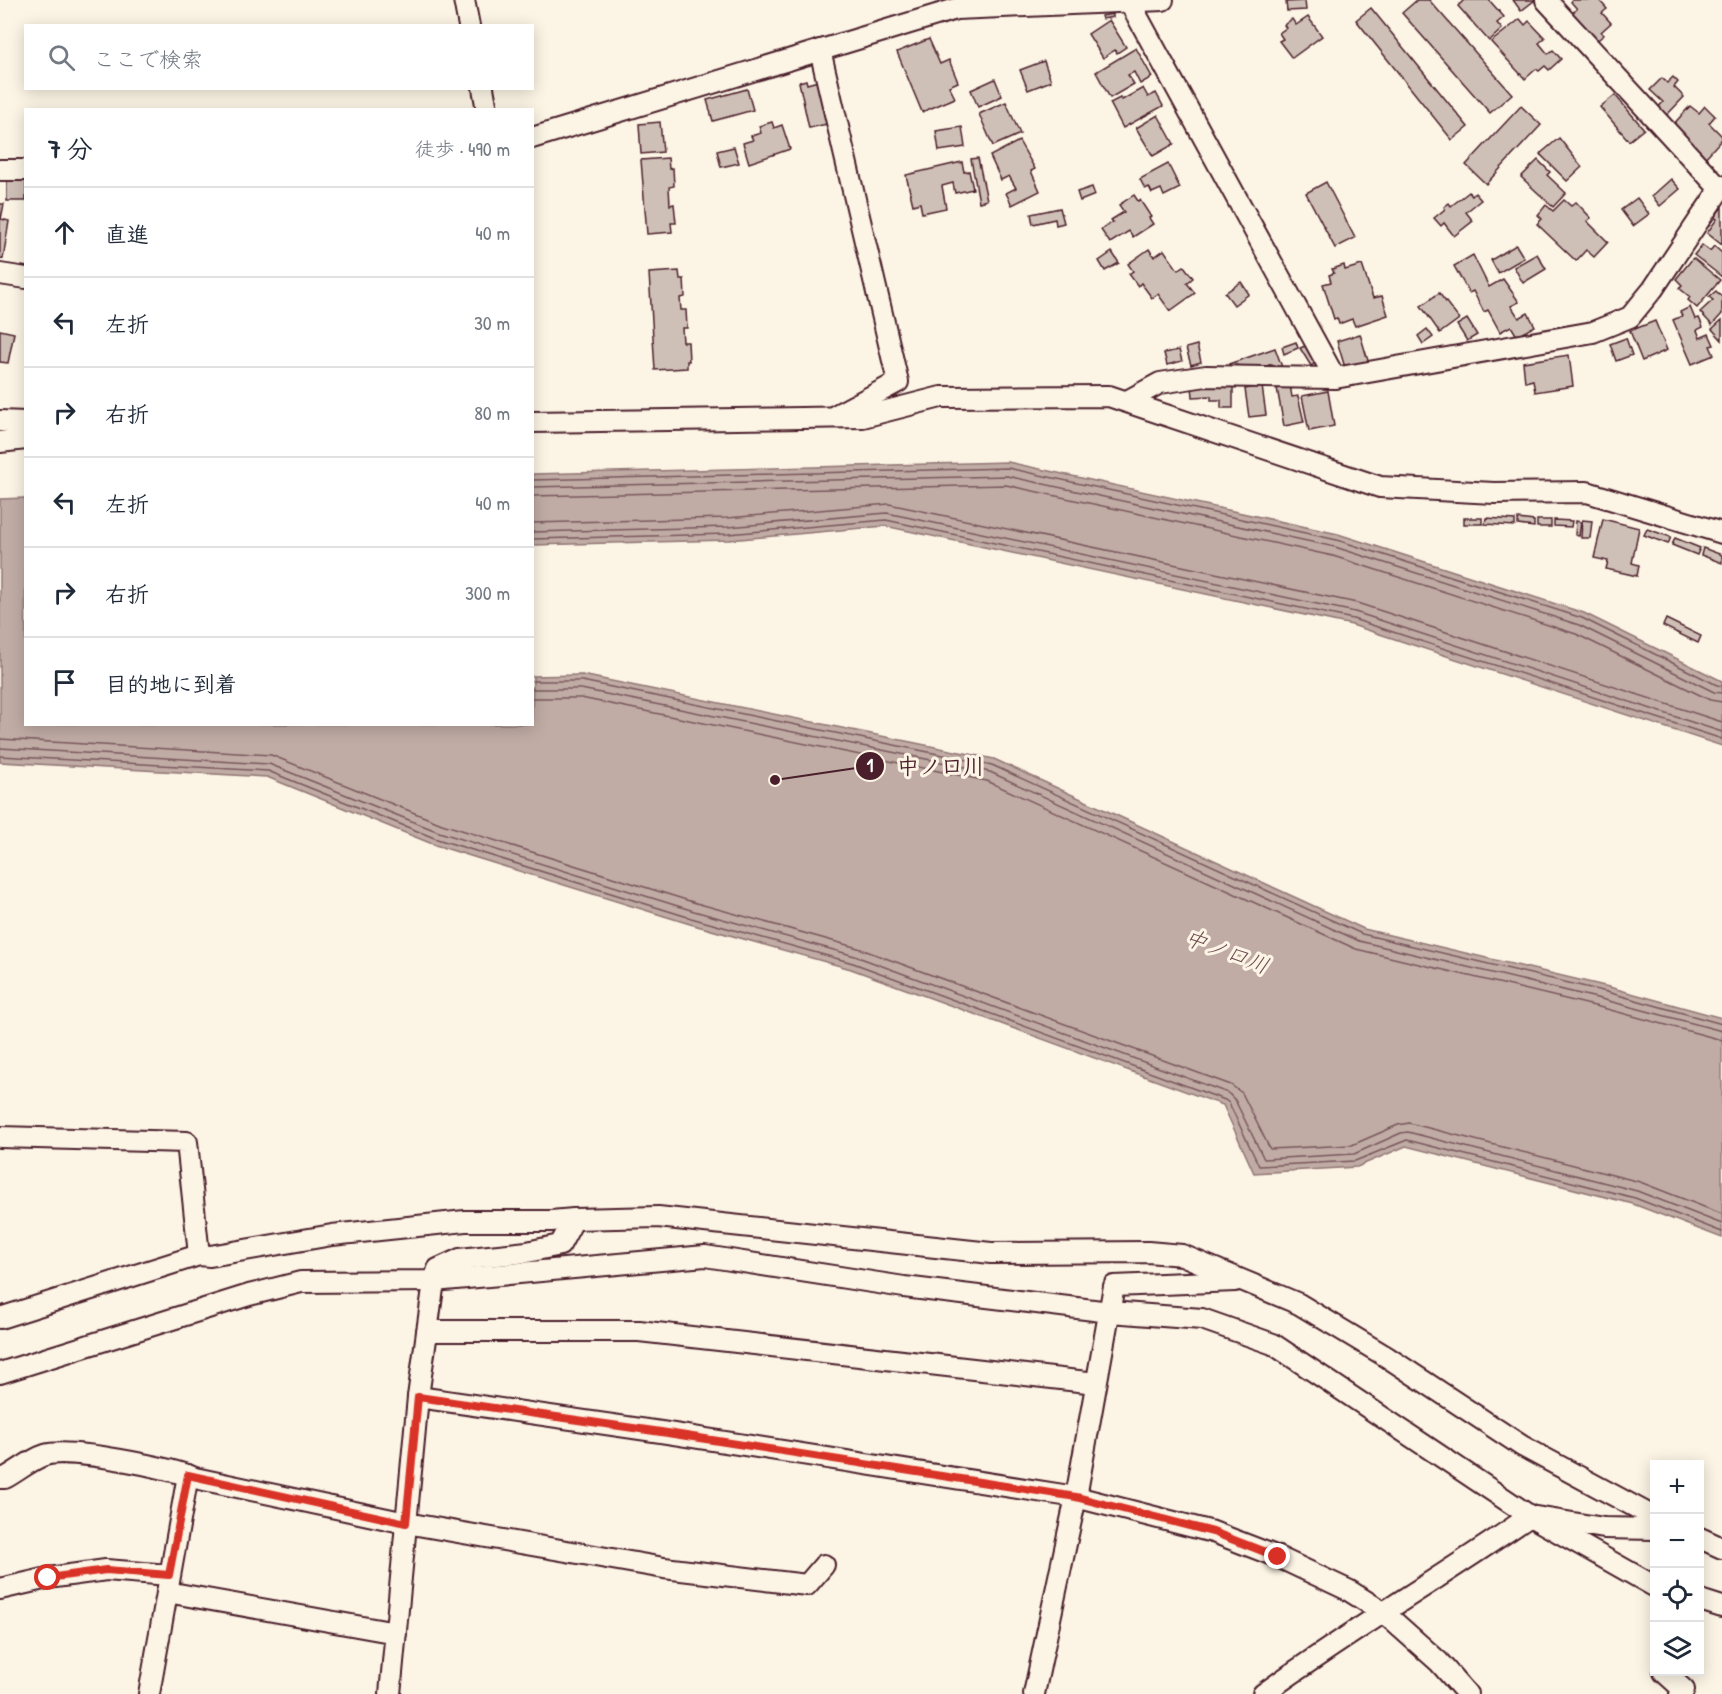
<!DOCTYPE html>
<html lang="ja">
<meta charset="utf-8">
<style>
:root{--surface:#fff;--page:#f2f2f3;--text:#1f2937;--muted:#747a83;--line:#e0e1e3}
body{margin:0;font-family:"Patrick Hand","Klee One",sans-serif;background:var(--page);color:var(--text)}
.controls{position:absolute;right:18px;bottom:18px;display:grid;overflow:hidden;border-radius:0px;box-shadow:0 3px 15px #0003}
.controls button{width:54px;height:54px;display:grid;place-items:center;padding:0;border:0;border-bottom:2px solid var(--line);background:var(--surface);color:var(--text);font:30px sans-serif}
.stop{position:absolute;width:18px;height:18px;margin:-14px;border:4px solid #d93025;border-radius:50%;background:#fff}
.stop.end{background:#d93025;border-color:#fff;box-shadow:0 2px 6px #0008}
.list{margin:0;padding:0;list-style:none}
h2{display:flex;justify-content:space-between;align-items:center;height:78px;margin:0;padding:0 24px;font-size:26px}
h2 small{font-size:20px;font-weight:400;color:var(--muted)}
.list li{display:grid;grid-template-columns:39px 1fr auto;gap:18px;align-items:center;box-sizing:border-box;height:90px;padding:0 24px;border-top:2px solid var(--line)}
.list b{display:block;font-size:22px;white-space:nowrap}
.list em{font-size:20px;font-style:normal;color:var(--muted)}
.icon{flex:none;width:33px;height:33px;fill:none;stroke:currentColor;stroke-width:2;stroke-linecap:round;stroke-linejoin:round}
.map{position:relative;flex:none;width:1722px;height:1694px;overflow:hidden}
.search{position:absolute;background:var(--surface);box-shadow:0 3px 15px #0003;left:24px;top:24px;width:510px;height:66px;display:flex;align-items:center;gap:15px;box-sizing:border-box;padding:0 21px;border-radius:0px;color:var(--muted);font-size:22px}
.panel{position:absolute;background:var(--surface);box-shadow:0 3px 15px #0003;left:24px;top:108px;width:510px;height:618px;border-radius:0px}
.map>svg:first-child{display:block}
.water{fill:#c0aca5;stroke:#917474;stroke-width:1.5}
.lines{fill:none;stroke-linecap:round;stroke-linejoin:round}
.shore{stroke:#79575c;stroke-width:1.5}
.building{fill:#cfc0b7;stroke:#4a1f2b;stroke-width:1.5}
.minor-casing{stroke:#4a1f2b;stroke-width:24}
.minor{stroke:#fcf5e5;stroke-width:20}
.route{stroke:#d93025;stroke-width:8}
.labels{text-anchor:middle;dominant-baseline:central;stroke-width:6;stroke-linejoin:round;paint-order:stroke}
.water-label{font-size:22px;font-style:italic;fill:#6d4950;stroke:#fcf5e5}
.leader{fill:none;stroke:#4a1f2b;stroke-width:2}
.callout-dot{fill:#4a1f2b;stroke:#fcf5e5;stroke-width:2}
.mark-label{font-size:18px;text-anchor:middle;font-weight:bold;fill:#fff}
.callout-label{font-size:22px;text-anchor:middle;font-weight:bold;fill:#4a1f2b;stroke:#fcf5e5;stroke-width:6;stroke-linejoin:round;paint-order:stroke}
</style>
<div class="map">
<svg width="1722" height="1694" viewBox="0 0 1722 1694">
<rect width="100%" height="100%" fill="#fcf5e5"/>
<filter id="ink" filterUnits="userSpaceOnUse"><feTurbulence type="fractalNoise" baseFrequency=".0167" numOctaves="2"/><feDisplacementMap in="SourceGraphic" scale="12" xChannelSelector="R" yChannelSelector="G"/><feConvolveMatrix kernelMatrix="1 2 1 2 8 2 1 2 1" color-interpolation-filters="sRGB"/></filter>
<g filter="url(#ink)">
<g class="water">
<polygon points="1008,462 1338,534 1584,613 1722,681 1722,746 1352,625 885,526 729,540 533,545 533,474"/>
<polygon points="25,498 26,724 532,724 533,676 582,675 994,759 1364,929 1609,987 1722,1018 1722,1238 1633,1204 1406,1146 1357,1167 1254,1173 1223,1105 851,969 690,924 435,845 267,777 0,762 0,499"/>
</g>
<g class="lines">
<g class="shore">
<polyline points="532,480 1008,468 1337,540 1582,618 1717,685 1722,686"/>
<polyline points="532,487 1007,476 1335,547 1579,625 1714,692 1722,693"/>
<polyline points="532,496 1006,485 1333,556 1576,634 1710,700 1722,702"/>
<polyline points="532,523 727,518 889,504 1357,603 1722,722"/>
<polyline points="532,532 728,527 887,513 1355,612 1722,732"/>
<polyline points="532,539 728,534 886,520 1353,619 1722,739"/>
<polyline points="532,681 582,681 992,765 1362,934 1607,992 1722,1024"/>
<polyline points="532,689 581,689 990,772 1359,941 1605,1000 1722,1031"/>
<polyline points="532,698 581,698 987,781 1356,949 1603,1008 1722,1040"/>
<polyline points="0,739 271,755 442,824 696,903 858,948 1231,1085 1242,1093 1270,1149 1352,1145 1398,1125 1409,1123 1640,1182 1722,1214"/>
<polyline points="0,748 269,764 439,832 694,911 855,956 1228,1093 1235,1100 1264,1159 1354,1154 1401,1133 1408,1132 1637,1191 1722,1224"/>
<polyline points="0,756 268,771 437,839 691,918 853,963 1225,1100 1229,1103 1259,1166 1355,1161 1407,1140 1635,1198 1722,1232"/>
</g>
</g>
<g class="building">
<polygon points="1417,0 1429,0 1512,94 1490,113 1402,13"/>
<polygon points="1464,0 1489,0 1504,17 1497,23 1502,29 1489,41 1458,6"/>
<polygon points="1513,0 1535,0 1521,11"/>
<polygon points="1572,0 1599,0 1607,9 1602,13 1611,23 1601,32 1604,35 1595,42 1571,14 1577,9 1571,2"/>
<polygon points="1305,1 1306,10 1287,11 1286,2"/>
<polygon points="1371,8 1468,127 1452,140 1356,20"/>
<polygon points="1113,14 1113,17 1102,19 1101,16"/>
<polygon points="1308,17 1322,36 1292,58 1279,41 1283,39 1279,33 1286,28 1284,25 1292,19 1296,25"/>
<polygon points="1520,19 1525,25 1529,21 1545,38 1539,43 1548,54 1553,50 1561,59 1549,70 1545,66 1539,71 1536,69 1525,79 1491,42"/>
<polygon points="1109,20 1126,47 1117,53 1115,50 1103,58 1088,34"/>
<polygon points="929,39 940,64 949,60 958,82 949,86 955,98 922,112 897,52"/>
<polygon points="1136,48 1152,77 1140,84 1134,72 1128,75 1134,84 1110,98 1096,72"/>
<polygon points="1044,61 1051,81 1028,90 1020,70"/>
<polygon points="1673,77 1678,82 1674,87 1684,97 1665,117 1657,109 1663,102 1650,90 1662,78 1667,83"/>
<polygon points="995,79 1002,96 978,107 971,90"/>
<polygon points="806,80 807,84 818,81 827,124 809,128 799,82"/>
<polygon points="1143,88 1148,97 1156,93 1163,106 1123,128 1110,103 1120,98 1122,100"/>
<polygon points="747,89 753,110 713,121 707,100"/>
<polygon points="1615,95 1644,129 1629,141 1600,107"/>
<polygon points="1006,102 1020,134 993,146 979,114"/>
<polygon points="1521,106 1541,125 1486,184 1466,165"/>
<polygon points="1690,106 1699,113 1705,106 1715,116 1709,123 1722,136 1722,139 1705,158 1671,127"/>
<polygon points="1158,115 1174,144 1153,156 1136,128"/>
<polygon points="660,122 663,152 641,154 639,124"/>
<polygon points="772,122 774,128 782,125 790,149 749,163 743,143 753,140 751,136 761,133 759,126"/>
<polygon points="962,127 965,147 939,151 936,131"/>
<polygon points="1559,138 1582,167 1567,181 1540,154"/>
<polygon points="1019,141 1035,169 1031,171 1040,191 1012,205 1006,193 1016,188 1009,176 1001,180 990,156"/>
<polygon points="734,147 739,163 721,167 717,151"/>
<polygon points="668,158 669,169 673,168 674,186 669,187 670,205 674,204 676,223 671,223 672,232 647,234 641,160"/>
<polygon points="978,158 987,200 979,202 971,159"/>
<polygon points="1538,160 1550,172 1547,175 1566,193 1553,207 1521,177"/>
<polygon points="962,162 964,172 969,171 973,189 955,193 953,183 942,186 946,208 922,213 920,203 913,205 906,175"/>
<polygon points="1168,164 1180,188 1164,196 1161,189 1152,193 1149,187 1145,189 1140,179"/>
<polygon points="1671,179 1680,189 1660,206 1652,196"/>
<rect x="7" y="181" width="19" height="20"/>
<polygon points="1326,182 1355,238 1335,248 1306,193"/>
<polygon points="1092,187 1095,195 1080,201 1077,192"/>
<polygon points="1469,192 1472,196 1475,193 1481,200 1466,212 1473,221 1454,236 1444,223 1441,226 1434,218 1445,209 1444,207 1449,203 1451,206"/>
<polygon points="1134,195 1138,201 1140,200 1151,217 1149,218 1153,224 1133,237 1129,231 1110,243 1101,230 1113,222 1111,220 1124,212 1119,205"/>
<polygon points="1637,198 1649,214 1633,226 1621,210"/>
<polygon points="1564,200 1571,206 1576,202 1591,218 1587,221 1608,242 1594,257 1586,250 1576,261 1537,224 1542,219 1538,215 1546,205 1553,211"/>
<polygon points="0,204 4,204 1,219 9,221 3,259 0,258"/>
<polygon points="1722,207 1722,245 1707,233 1717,219 1714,217"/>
<polygon points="1060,208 1064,223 1056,225 1055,219 1033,224 1031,214"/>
<polygon points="1516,245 1524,258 1498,273 1491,260"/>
<polygon points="1702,245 1710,251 1714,246 1722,253 1722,277 1694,255"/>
<polygon points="1149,249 1154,257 1164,250 1178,270 1184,266 1193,278 1187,283 1195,293 1170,311 1158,294 1152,298 1141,283 1138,286 1129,274 1133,271 1128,264"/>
<polygon points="1112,252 1119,263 1105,271 1099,261"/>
<polygon points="1537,254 1546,269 1523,283 1514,267"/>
<polygon points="1473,255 1489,287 1503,279 1519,302 1511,306 1519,318 1528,313 1535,326 1517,336 1511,326 1500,332 1488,310 1484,312 1473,291 1469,293 1454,266"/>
<polygon points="1693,258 1720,280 1697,308 1688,300 1690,297 1679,288 1682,285 1676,279"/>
<polygon points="1344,265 1345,270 1362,265 1373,298 1382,296 1388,315 1355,326 1352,319 1339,324 1337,318 1334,319 1323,284 1331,282 1329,275 1334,273 1332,269"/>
<polygon points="679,271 680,279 684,279 685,297 680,298 681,310 686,310 687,328 682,328 683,342 688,342 689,361 687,361 687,368 655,370 649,273"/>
<polygon points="1241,282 1249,294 1234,305 1225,293"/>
<polygon points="1716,291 1722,297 1722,314 1712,325 1700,312 1713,300 1709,297"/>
<polygon points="1439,293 1459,319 1440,333 1421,306"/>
<polygon points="1690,307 1695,319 1699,318 1703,327 1697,330 1700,338 1709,334 1714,345 1710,346 1714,355 1692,364 1673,320 1682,316 1680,312"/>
<polygon points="1467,319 1477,335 1467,341 1457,325"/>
<polygon points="1722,320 1722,340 1712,329"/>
<polygon points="1655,321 1667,350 1642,361 1630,331"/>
<polygon points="1427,329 1433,337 1423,344 1418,336"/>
<polygon points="0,330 14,333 8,363 0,362"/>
<polygon points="1360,334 1369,364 1346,371 1337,341"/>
<polygon points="1626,338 1632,355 1616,361 1610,344"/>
<polygon points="1296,342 1298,348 1284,354 1282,347"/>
<polygon points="1197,345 1201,362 1191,365 1186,348"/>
<polygon points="1305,346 1315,363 1311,366 1300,348"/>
<polygon points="1275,348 1282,367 1274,370 1272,364 1253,371 1251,366 1239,370 1237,365 1231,367 1229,364"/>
<polygon points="1179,350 1182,361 1167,365 1164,353"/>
<polygon points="1569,355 1573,386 1535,392 1533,380 1525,382 1523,362"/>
<polygon points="1233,384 1233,408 1221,408 1221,400 1211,400 1211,396 1193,397 1192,385"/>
<polygon points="1290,385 1292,397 1298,396 1304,422 1284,426 1277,388"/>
<polygon points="1262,386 1266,415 1249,417 1245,389"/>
<polygon points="1328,391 1334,426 1309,431 1302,396"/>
<rect x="1464" y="518" width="18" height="6"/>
<polygon points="1486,518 1515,520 1515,526 1485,524"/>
<polygon points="1518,519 1534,521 1534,527 1518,525"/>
<polygon points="1603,519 1639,528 1632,563 1639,565 1637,576 1606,569 1608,561 1594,558"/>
<rect x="1537" y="520" width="14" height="7"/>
<polygon points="1554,520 1572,521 1571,527 1554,526"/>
<polygon points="1582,520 1592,521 1590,538 1581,538"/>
<polygon points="1576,521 1581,522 1579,536 1575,535"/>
<polygon points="1647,529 1671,537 1668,544 1644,535"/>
<polygon points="1675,538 1700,548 1697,555 1672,545"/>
<polygon points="1703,548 1722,555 1722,563 1701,555"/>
<polygon points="1666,619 1701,636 1698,643 1663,626"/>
</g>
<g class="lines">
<g class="minor-casing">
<g id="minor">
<polyline points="464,0 469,26"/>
<polyline points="1546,0 1720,189"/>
<polyline points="1130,3 1335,378"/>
<polyline points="820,50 898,382 836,415"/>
<polyline points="483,88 487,110"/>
<polyline points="532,138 956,9 1163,0"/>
<polyline points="0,170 26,170"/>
<polyline points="0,274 26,278"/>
<polyline points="1127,401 1160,383 1206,376 1335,378 1593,332 1630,317 1653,289 1722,186"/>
<polyline points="0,421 26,422"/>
<polyline points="532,422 863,417 941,397 1109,396 1380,487 1494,493 1587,492 1722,533"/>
<polyline points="0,442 26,439"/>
<polyline points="0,1137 187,1142 199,1255"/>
<polyline points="0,1318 199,1255 210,1256 332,1235 465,1221 551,1221 574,1219 658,1217 991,1253 1148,1252 1182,1255 1299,1304 1387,1357 1522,1446 1654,1517"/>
<polyline points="427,1331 639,1331 1096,1383"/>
<polyline points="0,1373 249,1295 301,1282 434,1281 705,1256 904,1287 1110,1312 1202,1319 1273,1344 1530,1516 1654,1586"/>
<polyline points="418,1397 661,1432 1076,1497 1213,1532 1278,1557 1348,1590 1383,1612 1439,1662 1467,1694"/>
<path d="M 0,1478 L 5,1478 C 18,1471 32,1459 45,1455 C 69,1447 171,1468 195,1478 L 406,1523 L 664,1568 L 807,1585 L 824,1565"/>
<polyline points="1700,1538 1722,1548"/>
<polyline points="0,1589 48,1578 106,1570 169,1575"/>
<polyline points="167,1592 396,1633"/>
<polyline points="1700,1600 1722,1607"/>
<polyline points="1664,1672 1684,1690 1680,1694"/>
<polyline points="149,1694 188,1475"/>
<polyline points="390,1694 418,1397 434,1281 438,1269 460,1259 527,1252 560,1245 574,1219"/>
<polyline points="1034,1694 1076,1497 1114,1286 1235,1281"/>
<path d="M 1263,1694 C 1350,1631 1442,1577 1530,1516 L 1604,1528 L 1654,1529"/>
</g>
</g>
<use href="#minor" class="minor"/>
</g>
</g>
<g class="lines" filter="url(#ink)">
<polyline class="route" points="48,1578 106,1570 169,1575 188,1475 406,1523 418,1397 661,1432 1076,1497 1213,1532 1278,1557"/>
</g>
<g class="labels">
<g class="water-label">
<text transform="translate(1227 951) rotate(21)">中ノ口川</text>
</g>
</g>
<path class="leader" d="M775 780L870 766"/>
<g class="callout-dot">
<circle cx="775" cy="780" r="6"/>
<circle cx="870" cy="766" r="15"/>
</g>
<g class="mark-label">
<text x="870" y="772">1</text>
</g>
<g class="callout-label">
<text x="941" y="774">中ノ口川</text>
</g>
</svg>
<div class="controls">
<button>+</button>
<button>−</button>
<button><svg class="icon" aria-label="locate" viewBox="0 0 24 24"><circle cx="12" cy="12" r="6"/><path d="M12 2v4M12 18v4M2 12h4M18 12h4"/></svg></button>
<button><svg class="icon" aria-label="layers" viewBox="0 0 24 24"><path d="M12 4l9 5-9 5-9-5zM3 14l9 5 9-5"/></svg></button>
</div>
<div class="stop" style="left:48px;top:1578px"></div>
<div class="stop end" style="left:1278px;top:1557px"></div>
<div class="search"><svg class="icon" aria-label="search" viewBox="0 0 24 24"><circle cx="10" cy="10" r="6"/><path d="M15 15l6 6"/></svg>ここで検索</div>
<section class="panel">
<h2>7 分<small>徒歩 · 490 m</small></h2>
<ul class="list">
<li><svg class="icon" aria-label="ahead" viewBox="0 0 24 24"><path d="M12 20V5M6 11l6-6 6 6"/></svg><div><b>直進</b></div><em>40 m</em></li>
<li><svg class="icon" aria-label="left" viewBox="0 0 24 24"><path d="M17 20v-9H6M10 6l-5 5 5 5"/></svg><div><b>左折</b></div><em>30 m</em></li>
<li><svg class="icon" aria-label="right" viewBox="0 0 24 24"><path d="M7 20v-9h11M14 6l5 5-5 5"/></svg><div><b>右折</b></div><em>80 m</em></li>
<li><svg class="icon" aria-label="left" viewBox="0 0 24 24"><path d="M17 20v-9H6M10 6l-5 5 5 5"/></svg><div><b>左折</b></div><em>40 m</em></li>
<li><svg class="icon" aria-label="right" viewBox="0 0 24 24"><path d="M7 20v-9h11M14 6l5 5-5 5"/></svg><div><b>右折</b></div><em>300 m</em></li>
<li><svg class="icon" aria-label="arrive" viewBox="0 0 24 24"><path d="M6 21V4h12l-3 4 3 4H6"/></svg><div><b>目的地に到着</b></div></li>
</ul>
</section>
</div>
